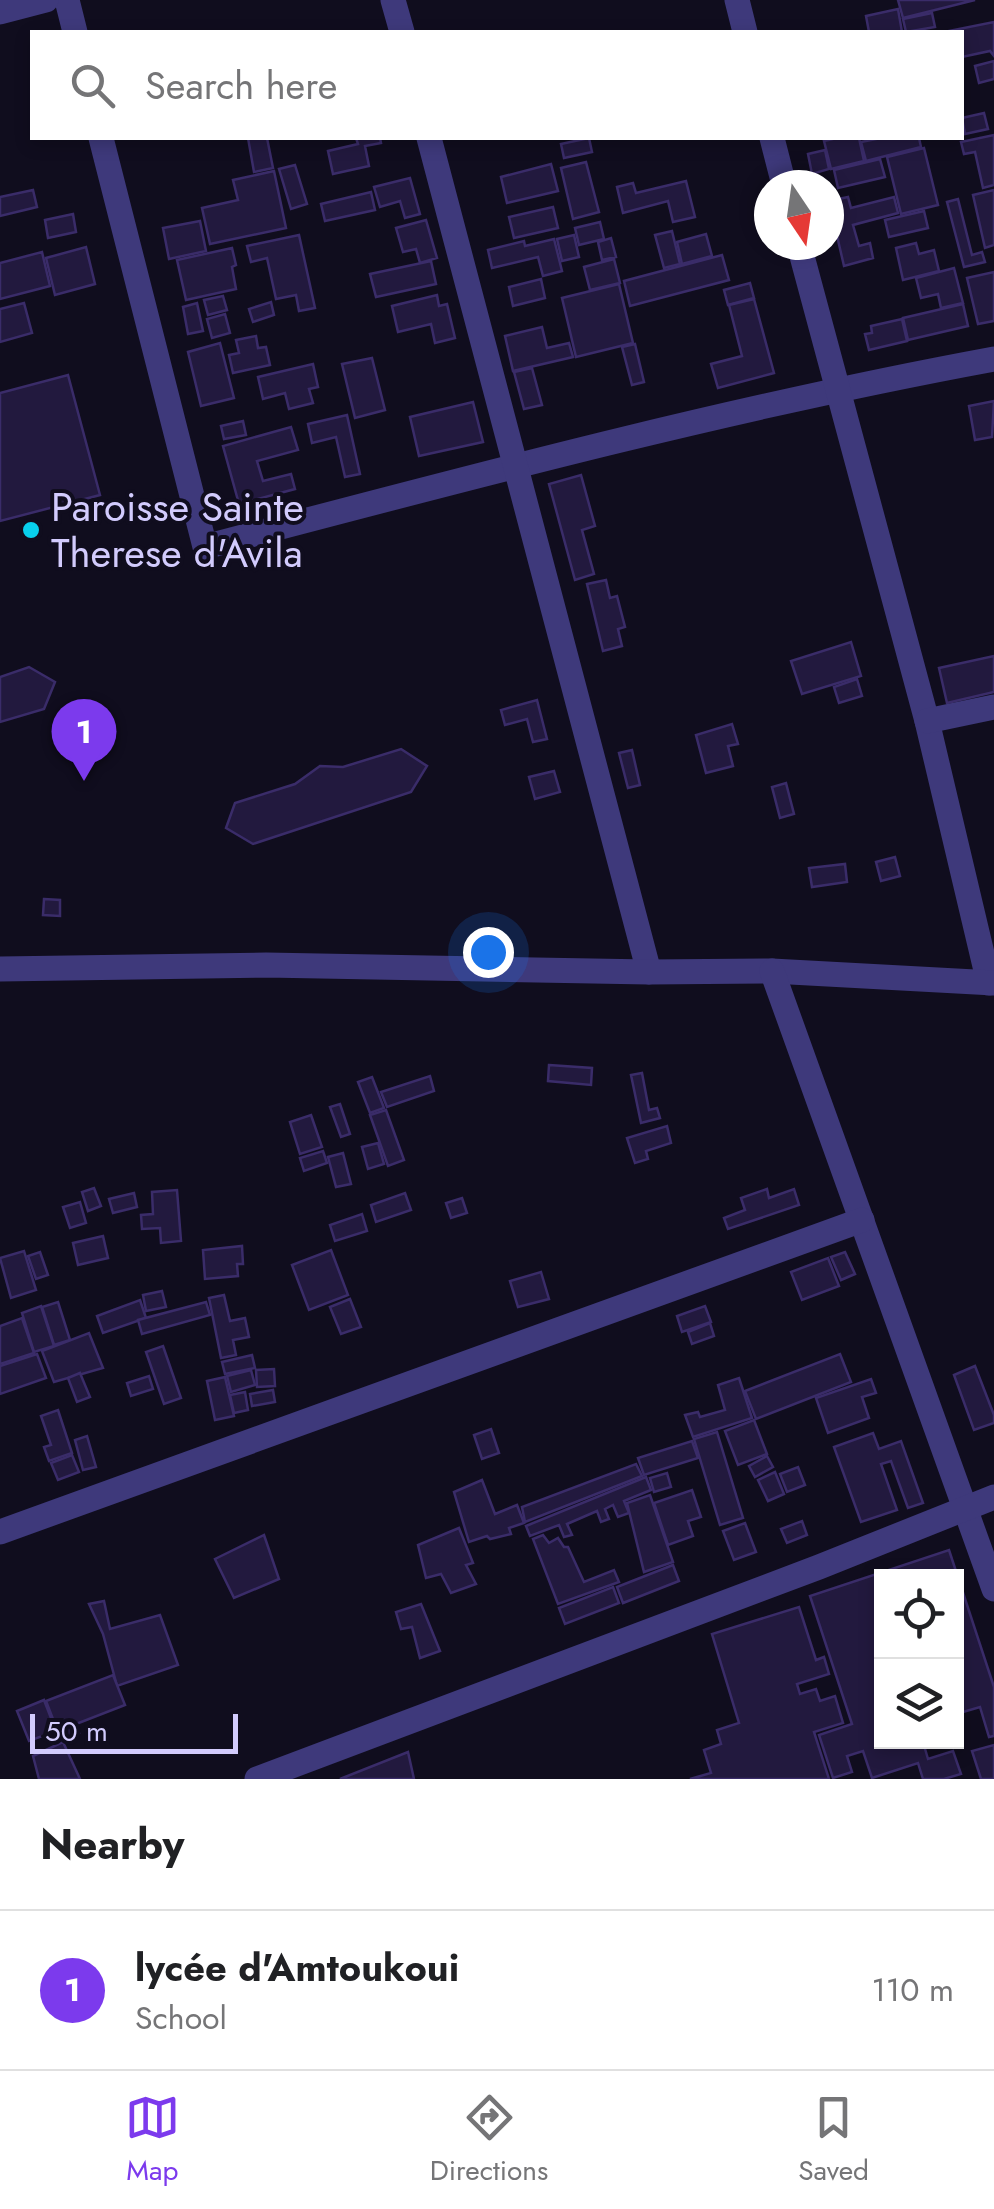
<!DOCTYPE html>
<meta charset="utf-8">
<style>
:root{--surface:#fff;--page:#f6f6f6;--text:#202124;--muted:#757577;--line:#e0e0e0;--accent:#7c3aed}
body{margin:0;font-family:Jost,sans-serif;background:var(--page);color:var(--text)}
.controls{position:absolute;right:30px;bottom:30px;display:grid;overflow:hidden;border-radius:0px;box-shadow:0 5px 15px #0003}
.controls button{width:90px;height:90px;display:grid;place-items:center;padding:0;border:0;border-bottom:2px solid var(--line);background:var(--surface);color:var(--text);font:50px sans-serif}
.compass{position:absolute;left:754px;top:170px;width:90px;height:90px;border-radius:50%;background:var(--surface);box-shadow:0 5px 15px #0003;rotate:167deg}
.scale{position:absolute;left:30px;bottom:25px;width:208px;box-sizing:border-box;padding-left:10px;border:5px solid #d2cbfd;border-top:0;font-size:28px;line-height:35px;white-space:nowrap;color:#d2cbfd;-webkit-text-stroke:8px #100d1e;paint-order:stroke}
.you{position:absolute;left:488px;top:952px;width:35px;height:35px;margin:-25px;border:8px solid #fff;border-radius:50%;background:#1a73e8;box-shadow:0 0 0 15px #1a73e833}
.badge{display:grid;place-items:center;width:65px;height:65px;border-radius:50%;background:var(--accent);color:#fff;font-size:32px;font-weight:700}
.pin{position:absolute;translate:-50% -82px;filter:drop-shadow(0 2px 5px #0008)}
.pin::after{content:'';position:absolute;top:52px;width:35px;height:30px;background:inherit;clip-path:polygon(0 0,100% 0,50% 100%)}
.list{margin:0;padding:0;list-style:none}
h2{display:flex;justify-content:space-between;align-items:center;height:130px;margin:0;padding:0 40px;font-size:42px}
h2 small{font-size:32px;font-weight:400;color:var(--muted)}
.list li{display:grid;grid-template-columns:65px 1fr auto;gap:30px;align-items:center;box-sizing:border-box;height:160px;padding:0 40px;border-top:2px solid var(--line)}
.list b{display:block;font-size:38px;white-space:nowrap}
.list p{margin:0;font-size:32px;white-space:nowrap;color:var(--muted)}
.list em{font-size:32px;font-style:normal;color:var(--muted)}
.icon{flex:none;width:55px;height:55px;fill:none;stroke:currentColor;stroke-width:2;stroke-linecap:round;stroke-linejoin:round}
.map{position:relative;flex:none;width:994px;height:1779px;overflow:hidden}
.search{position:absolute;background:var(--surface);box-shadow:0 5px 15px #0003;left:30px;right:30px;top:30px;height:110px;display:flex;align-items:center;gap:25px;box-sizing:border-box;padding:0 35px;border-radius:0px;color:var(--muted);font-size:38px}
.sheet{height:290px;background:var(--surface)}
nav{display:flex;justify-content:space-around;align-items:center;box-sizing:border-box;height:140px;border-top:2px solid var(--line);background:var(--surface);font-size:28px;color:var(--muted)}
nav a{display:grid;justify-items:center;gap:5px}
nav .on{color:var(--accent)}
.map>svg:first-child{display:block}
.building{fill:#22193e;stroke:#3a2c69;stroke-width:2.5}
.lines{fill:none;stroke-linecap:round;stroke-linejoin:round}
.minor{stroke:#3e397b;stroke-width:25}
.poi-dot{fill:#08cfed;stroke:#100d1e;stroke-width:4}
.labels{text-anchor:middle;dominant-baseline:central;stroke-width:8;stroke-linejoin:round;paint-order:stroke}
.poi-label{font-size:40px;fill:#d2cbfd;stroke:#100d1e;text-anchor:start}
</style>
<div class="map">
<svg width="994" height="1779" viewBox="0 0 994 1779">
<rect width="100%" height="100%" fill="#100d1e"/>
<g class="building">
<polygon points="898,0 975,0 903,18"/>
<polygon points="898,9 902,32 869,32 866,16"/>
<polygon points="932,13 935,27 906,32 903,19"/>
<polygon points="994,22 994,56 990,51 962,57 962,32 944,32"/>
<polygon points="994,61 994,79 979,83 975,66"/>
<polygon points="984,113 988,129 965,134 962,118"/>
<polygon points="994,135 994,185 983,188 975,152 964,154 961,142"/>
<polygon points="248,138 267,138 273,168 254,172"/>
<polygon points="356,138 380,138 381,143 365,146 369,166 333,174 328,151 358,144"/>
<polygon points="589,138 592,152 564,158 561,144"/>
<polygon points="837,138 859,138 864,161 831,169 824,141"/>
<polygon points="881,138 919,138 921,147 866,161 861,142"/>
<polygon points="924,148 938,205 901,214 887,157"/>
<polygon points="825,150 829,169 812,174 808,154"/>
<polygon points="880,159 885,177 838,188 834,170"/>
<polygon points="586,162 599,212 573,219 561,168"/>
<polygon points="551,164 558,191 507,203 501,177"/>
<polygon points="295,165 307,204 291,209 279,169"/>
<polygon points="274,171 286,228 210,244 202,208 238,200 233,180"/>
<polygon points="410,178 420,214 405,218 400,201 380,207 374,187"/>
<polygon points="686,181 695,217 673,222 668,201 623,213 617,187 633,183 636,193"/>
<polygon points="33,190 37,207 0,216 0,197"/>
<polygon points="994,190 994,245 985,248 973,195"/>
<polygon points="371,192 375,210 325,221 321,204"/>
<polygon points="848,197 851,208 894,197 898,213 853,225 859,246 870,243 873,258 844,266 829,201"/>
<polygon points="958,199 972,255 982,252 985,262 964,267 947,202"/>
<polygon points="553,207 558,228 514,238 509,217"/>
<polygon points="924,211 928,228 889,237 885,220"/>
<polygon points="73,214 76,232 48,238 45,220"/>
<polygon points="426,220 437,258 420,263 416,249 403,252 396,228"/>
<polygon points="200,221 206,251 169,259 163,228"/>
<polygon points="600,222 604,239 579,245 575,228"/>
<polygon points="672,231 680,264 664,268 655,235"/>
<polygon points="706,234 712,256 682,264 677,242"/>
<polygon points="299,235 315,308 299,311 296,295 276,299 267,258 251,262 247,246"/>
<polygon points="574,235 579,257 562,261 557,239"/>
<polygon points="611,238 616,257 602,260 598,242"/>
<polygon points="554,239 562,271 543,276 538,257 492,268 488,250 524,241 525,246"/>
<polygon points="916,243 919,254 934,250 939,271 903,280 896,248"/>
<polygon points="86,247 95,284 55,295 46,258"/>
<polygon points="232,248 236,265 232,267 236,289 186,300 177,260"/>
<polygon points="42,252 50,286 0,299 0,263"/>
<polygon points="722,255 729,280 630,306 624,281"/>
<polygon points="614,259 620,283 590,290 584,267"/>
<polygon points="431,261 436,284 376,297 370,274"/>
<polygon points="954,268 963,303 941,308 938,294 921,298 916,278"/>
<polygon points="994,272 994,321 978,324 967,278"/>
<polygon points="541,279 545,298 513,306 509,287"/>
<polygon points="750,283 754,298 728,305 724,290"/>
<polygon points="619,284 633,343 576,357 562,298"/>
<polygon points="437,295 439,306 447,304 455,338 435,343 431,324 398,332 392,306"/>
<polygon points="223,296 227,310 208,315 204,300"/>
<polygon points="754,299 774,373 718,388 711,364 742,356 729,305"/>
<polygon points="271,302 274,315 253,322 249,309"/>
<polygon points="24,303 32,333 0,342 0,309"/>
<polygon points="197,303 203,331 188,334 183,307"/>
<polygon points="963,304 968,326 908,340 903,318"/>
<polygon points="225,314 230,333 212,338 207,319"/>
<polygon points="902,319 907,341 869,350 865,334 872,333 871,326"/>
<polygon points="542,327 547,348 569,343 573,357 513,371 505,336"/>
<polygon points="256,336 258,348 266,347 270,365 233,373 229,355 239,353 236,340"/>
<polygon points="220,343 234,398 201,406 188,352"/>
<polygon points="635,344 644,382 632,385 622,347"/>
<polygon points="372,358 385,410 355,418 342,364"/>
<polygon points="313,364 318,387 309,389 313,403 289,409 285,393 263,399 258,377"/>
<polygon points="532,368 542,405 524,409 514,372"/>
<polygon points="68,375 100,495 0,521 0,393"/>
<polygon points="994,401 992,437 975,440 969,406"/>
<polygon points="473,402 483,442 419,456 410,417"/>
<polygon points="347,415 360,474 345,477 336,437 312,443 308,424"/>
<polygon points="243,421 246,435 224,439 221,426"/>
<polygon points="291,427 298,450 257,461 263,481 291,474 295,489 239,504 223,446"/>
<polygon points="581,475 595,526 582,530 594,574 575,580 549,484"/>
<polygon points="606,580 610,598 617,596 625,627 618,629 622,646 603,651 587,584"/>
<polygon points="851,642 861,676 802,694 791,661"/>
<polygon points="994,656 994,692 947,703 939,668"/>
<polygon points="29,667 55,682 44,709 0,722 0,677"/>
<polygon points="857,679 862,696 839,703 834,687"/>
<polygon points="537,700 547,739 533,742 527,719 505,725 501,710"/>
<polygon points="732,724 738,744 728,746 733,766 706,773 696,735"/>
<polygon points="401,749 427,766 411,792 253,844 226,828 235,803 295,784 320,766 343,767"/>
<polygon points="632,750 640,785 628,788 619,753"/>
<polygon points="554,771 560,792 535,799 529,777"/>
<polygon points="786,783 794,814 780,818 772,787"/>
<polygon points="895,857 900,876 881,881 876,862"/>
<polygon points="845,864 847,882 812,887 809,868"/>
<polygon points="44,899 60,900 60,916 43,915"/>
<polygon points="549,1065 592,1068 591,1085 548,1081"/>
<polygon points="642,1073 649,1110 657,1108 660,1118 641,1123 631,1075"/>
<polygon points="430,1076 434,1091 387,1107 381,1092"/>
<polygon points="372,1077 384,1108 370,1113 358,1082"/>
<polygon points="340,1104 350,1134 341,1137 330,1107"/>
<polygon points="386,1110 404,1160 388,1166 370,1115"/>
<polygon points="311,1115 322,1147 300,1154 290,1122"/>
<polygon points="667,1126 671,1143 646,1151 648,1159 635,1163 627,1138"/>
<polygon points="378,1143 384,1164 368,1169 362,1147"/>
<polygon points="323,1151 327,1163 304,1171 300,1158"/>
<polygon points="343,1153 351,1184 336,1187 328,1157"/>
<polygon points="94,1188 101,1206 88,1211 82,1192"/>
<polygon points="767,1189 769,1198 794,1189 799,1205 728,1229 724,1218 745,1210 741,1198"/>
<polygon points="177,1190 181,1241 161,1243 160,1228 142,1229 141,1215 153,1214 152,1192"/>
<polygon points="134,1193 137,1207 113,1213 109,1199"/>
<polygon points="405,1193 411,1210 376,1222 371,1205"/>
<polygon points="462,1198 467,1213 451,1218 446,1203"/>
<polygon points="80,1202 86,1223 70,1228 63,1207"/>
<polygon points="362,1214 367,1231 335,1241 330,1225"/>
<polygon points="103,1236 108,1258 78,1265 73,1243"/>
<polygon points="242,1246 243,1264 237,1264 238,1276 205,1279 203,1250"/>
<polygon points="331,1250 348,1295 309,1310 292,1265"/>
<polygon points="24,1251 36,1290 11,1298 0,1258"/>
<polygon points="40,1252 48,1275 36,1279 28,1256"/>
<polygon points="845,1252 855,1274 841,1280 831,1257"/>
<polygon points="828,1258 839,1286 802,1300 791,1272"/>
<polygon points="541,1272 549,1299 518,1307 510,1281"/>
<polygon points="162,1291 166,1307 146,1311 143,1295"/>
<polygon points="224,1295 230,1321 245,1318 249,1337 233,1340 236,1355 221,1358 209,1298"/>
<polygon points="350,1299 361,1327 341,1334 330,1307"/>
<polygon points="140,1300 146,1318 103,1333 97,1316"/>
<polygon points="58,1302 70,1340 54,1345 42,1307"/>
<polygon points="206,1302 210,1315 142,1334 138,1320"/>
<polygon points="41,1306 54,1346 34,1352 22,1313"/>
<polygon points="705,1306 711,1322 682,1332 677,1316"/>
<polygon points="22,1318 34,1353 0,1364 0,1326"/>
<polygon points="710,1323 714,1336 692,1344 688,1332"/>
<polygon points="89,1333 103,1368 54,1382 42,1351"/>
<polygon points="163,1346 181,1398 164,1404 146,1352"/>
<polygon points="37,1354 46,1378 0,1394 0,1366"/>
<polygon points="840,1354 851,1382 756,1419 745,1391"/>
<polygon points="252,1355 255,1368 225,1374 222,1362"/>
<polygon points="975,1366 994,1415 994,1423 974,1430 954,1375"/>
<polygon points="274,1369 275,1386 257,1387 256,1370"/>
<polygon points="251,1370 255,1385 231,1392 227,1376"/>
<polygon points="80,1373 90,1397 77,1402 68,1378"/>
<polygon points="149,1376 153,1389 131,1396 127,1383"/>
<polygon points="225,1377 234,1416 215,1420 207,1381"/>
<polygon points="739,1378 752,1418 693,1437 685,1415 698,1412 700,1417 725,1410 718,1385"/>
<polygon points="871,1379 876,1393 862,1397 869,1418 828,1433 816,1398"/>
<polygon points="273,1390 275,1402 252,1406 250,1394"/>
<polygon points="245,1392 248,1410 234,1413 230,1395"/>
<polygon points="58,1410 72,1453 49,1461 44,1447 51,1445 41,1416"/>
<polygon points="754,1420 767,1454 738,1465 725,1431"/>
<polygon points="491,1429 499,1453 482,1459 474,1435"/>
<polygon points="717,1432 743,1518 720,1525 694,1439"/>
<polygon points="873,1433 879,1449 901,1441 923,1503 908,1508 891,1461 881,1464 897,1510 861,1522 834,1447"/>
<polygon points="87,1436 96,1467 83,1470 75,1440"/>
<polygon points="692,1441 698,1458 644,1475 638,1458"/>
<polygon points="72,1455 79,1472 58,1480 51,1463"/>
<polygon points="767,1456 773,1467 755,1477 749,1466"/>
<polygon points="636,1464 642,1476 525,1522 522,1507"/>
<polygon points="798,1467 805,1485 787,1492 780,1474"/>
<polygon points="775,1472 784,1494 768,1501 758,1480"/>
<polygon points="667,1473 671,1487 654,1492 650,1478"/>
<polygon points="646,1477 651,1490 624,1501 629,1513 618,1517 613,1505 605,1509 609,1519 601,1522 597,1511 567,1524 572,1535 564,1537 559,1525 530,1536 526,1526"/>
<polygon points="482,1480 495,1514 517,1505 524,1523 509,1528 511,1534 490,1539 487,1536 469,1542 454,1492"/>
<polygon points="692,1490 701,1517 688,1521 693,1536 668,1545 654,1503"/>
<polygon points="650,1495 673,1562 644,1572 627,1503"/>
<polygon points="802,1521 807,1535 787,1543 781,1529"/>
<polygon points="745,1523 756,1552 734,1560 723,1531"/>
<polygon points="459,1528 473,1563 466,1565 476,1584 451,1593 441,1574 426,1578 418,1545"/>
<polygon points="264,1535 279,1579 234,1598 215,1559"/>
<polygon points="543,1535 549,1543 558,1538 564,1547 568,1547 584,1582 614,1570 619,1582 558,1604 533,1539"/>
<polygon points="949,1550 994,1687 994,1736 989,1737 980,1707 956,1714 956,1576 882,1576 882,1742 923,1742 928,1759 953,1751 961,1774 944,1779 923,1779 918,1763 872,1778 863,1751 847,1756 852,1772 833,1778 819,1735 852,1724 810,1596"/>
<polygon points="673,1565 679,1581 623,1603 617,1587"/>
<polygon points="613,1587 619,1603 565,1624 559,1608"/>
<polygon points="104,1601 110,1629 160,1615 178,1665 117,1686 103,1634 89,1604"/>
<polygon points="421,1604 440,1651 420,1658 412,1627 401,1629 396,1612"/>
<polygon points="799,1607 816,1660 824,1657 829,1674 797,1684 800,1694 816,1689 820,1701 835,1696 843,1723 814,1732 829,1779 690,1779 711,1773 704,1750 721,1744 717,1730 739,1723 712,1634"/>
<polygon points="113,1675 125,1705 76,1724 79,1733 61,1740 46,1701"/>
<polygon points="44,1700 56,1731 29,1741 17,1711"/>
<polygon points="63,1742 80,1779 39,1779 33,1756"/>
<polygon points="994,1745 994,1779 981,1779 972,1751"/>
<polygon points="408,1752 414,1779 340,1779"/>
</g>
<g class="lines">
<g class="minor">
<polyline points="67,0 75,32"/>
<polyline points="393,0 402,32"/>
<polyline points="737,0 745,32"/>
<polyline points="0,12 46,0"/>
<path d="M 101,138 L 205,547 C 467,478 728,408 994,359"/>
<polyline points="429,138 649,972"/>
<polyline points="772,138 784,185"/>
<polyline points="799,245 927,721 989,983"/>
<polyline points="927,721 994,707"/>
<polyline points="0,969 266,965 649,972 772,971 994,983"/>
<polyline points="772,971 994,1589"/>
<polyline points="0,1532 862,1220"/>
<polyline points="257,1779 819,1567 994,1497"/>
</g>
</g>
<circle class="poi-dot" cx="31" cy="530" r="10"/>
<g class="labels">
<g class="poi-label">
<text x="51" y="507">Paroisse Sainte<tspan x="51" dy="46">Therese d'Avila</tspan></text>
</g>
</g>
</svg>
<div class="controls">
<button><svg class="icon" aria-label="locate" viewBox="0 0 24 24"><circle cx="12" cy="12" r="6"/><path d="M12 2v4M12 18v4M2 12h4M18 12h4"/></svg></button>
<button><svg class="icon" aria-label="layers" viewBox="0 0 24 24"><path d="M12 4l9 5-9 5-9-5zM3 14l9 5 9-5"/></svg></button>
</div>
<svg class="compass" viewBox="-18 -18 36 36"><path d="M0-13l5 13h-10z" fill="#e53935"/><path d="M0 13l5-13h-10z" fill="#757577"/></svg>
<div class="scale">50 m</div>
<div class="you"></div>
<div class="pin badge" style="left:84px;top:781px">1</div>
<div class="search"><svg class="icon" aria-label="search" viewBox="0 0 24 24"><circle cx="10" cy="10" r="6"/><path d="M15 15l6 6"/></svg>Search here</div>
</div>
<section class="sheet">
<h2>Nearby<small></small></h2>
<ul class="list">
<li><span class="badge">1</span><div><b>lycée d'Amtoukoui</b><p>School</p></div><em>110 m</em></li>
</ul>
</section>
<nav>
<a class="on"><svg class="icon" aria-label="map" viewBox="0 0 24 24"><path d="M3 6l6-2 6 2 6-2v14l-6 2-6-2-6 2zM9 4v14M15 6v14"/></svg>Map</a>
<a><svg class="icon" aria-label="directions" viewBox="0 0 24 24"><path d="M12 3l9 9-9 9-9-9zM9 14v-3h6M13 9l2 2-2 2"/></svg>Directions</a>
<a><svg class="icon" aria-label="saved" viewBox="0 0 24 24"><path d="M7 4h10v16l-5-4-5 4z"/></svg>Saved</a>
</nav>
